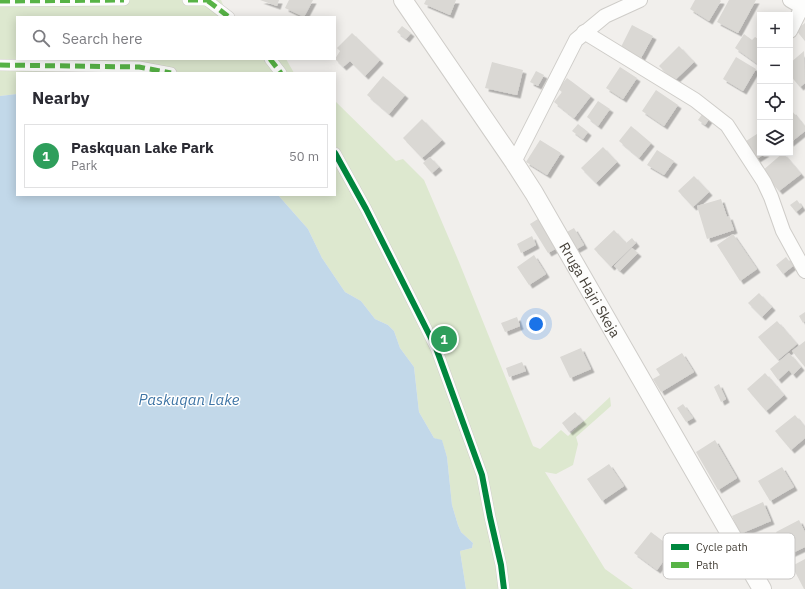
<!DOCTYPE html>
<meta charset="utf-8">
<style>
:root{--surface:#fff;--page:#f2f2f3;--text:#2b2b33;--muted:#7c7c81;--line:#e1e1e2;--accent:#2563eb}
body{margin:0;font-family:"IBM Plex Sans",sans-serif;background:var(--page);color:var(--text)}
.controls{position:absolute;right:12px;top:12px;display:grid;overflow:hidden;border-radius:0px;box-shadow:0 2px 10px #0003}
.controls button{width:36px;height:36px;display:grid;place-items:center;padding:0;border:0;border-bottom:1px solid var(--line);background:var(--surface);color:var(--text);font:20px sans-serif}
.you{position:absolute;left:536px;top:324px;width:14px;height:14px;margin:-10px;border:3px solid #fff;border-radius:50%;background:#1a73e8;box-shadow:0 0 0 6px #1a73e833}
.badge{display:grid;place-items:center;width:26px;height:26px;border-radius:50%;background:var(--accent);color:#fff;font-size:13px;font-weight:700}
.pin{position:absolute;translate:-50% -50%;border:2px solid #fff;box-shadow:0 1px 4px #0006}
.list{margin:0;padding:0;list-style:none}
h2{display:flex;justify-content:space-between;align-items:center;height:52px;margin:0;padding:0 16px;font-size:17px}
h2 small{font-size:13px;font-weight:400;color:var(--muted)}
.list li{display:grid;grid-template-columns:26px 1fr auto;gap:12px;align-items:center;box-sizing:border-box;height:64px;margin:0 8px 8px;padding:0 8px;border:1px solid var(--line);border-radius:0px}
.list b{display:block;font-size:15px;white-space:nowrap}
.list p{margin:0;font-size:13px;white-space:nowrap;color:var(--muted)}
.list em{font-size:13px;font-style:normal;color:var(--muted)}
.icon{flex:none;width:22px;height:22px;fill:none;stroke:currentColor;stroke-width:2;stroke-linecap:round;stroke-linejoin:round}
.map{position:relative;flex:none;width:805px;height:589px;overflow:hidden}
.search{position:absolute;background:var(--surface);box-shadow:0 2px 10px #0003;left:16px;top:16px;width:320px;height:44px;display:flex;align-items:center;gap:10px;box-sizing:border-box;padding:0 14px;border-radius:0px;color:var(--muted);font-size:15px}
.panel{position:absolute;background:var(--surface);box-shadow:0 2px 10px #0003;left:16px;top:72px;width:320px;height:124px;border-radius:0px}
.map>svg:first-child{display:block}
.green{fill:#dde8cf}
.water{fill:#c2d8e9}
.building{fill:#dad8d4;filter:url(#shadow)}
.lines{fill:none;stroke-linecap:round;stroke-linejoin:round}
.pedestrian-casing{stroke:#cfcdc9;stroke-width:12}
.minor-casing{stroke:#cfcdc9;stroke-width:16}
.tertiary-casing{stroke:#cfcdc9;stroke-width:20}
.pedestrian{stroke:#fdfdfc;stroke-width:11}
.minor{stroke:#fdfdfc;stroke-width:14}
.tertiary{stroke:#fdfdfc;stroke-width:18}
.quiet{stroke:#57b346;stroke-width:5;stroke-dasharray:10 5;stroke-linecap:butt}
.cycleway-casing{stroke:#fff;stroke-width:8}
.cycleway{stroke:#00873e;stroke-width:6}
.labels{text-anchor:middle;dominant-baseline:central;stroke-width:3;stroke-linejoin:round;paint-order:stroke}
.street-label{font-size:14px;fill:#464139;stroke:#fff}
.water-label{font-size:15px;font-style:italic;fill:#3f75a5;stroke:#fff}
.key{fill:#fff;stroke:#c8c6c4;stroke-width:1}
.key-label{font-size:11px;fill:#464139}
</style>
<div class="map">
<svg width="805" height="589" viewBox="0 0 805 589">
<defs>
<filter id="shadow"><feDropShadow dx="3.5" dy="3.5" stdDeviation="0" flood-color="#0004"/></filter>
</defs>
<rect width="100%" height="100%" fill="#f1efec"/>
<g class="green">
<polygon points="0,0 221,0 224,7 235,17 17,17 17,59 286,59 294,73 17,73 17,94 0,96"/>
<polygon points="335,101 396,161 403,159 424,180 459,262 533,446 540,449 561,430 568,436 610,397 611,406 576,437 578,444 573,465 556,474 545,472 605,569 633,589 466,589 460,551 472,548 473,543 461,532 458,525 452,505 447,457 442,441 434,438 419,412 414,367 400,348 394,331 388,325 375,319 361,301 345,292 322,258 308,229 278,195 335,195"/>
</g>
<polygon class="water" points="17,94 17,195 278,195 308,229 322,258 345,292 361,301 375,319 388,325 394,331 400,348 414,367 419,412 434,438 442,440 447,457 452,505 458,525 461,532 473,543 472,548 460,551 466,589 0,589 0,96"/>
<g class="building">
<polygon points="260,0 279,0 277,6"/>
<polygon points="289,0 313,0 304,17 285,8"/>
<polygon points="426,0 456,0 450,15 424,4"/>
<polygon points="695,0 720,0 721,1 709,21 690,9"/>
<polygon points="729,0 756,0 738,33 717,22"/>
<polygon points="805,23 805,41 796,30"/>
<polygon points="632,25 653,36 641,58 621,47"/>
<polygon points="402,26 411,33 406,39 397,32"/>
<polygon points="352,33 380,60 365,76 350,61 343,67 335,59 340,51 337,48"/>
<polygon points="744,34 752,40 755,37 760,40 759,65 735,48"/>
<polygon points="679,46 694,62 674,81 659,66"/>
<polygon points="804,51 805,83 800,87 790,75 790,63"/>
<polygon points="736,57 756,69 743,91 723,79"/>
<polygon points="492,62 523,70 517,95 485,88"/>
<polygon points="620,67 637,78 623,99 606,88"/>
<polygon points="536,71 544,75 538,86 530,82"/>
<polygon points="383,76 405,95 389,114 367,95"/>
<polygon points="567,78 591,96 574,118 554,102 562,92 558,89"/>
<polygon points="656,90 678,105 664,126 642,111"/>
<polygon points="598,101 610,109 598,126 587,117"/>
<polygon points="792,111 805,127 805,131 790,143 790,113"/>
<polygon points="703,113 710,118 705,125 698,120"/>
<polygon points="422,119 442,140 422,158 403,138"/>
<polygon points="578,124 588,132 583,139 572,131"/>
<polygon points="631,126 651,143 639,158 619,141"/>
<polygon points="760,132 760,153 766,153 755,160 743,143"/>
<polygon points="540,140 561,153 547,175 526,162"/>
<polygon points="603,147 617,162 596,183 581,168"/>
<polygon points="657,150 674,161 664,175 647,165"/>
<polygon points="783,153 801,174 779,191 762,171"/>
<polygon points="430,157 439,167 432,173 423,163"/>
<polygon points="694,176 709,192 693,207 678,191"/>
<polygon points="721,199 727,217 729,216 734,230 707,239 697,206"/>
<polygon points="797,200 802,207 796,212 790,205"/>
<polygon points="538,219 557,248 548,253 530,224"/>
<polygon points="574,228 584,245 575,250 565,233"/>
<polygon points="614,230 626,243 632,238 636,243 611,267 594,249"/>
<polygon points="733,234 757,269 740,281 717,245"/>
<polygon points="532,236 536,245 521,253 517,244"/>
<polygon points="632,248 638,253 620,271 614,266"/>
<polygon points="534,255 546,274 529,285 517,267"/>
<polygon points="786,257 793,266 783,274 776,265"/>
<polygon points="759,293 772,307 762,317 748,303"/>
<polygon points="805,312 805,321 803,323 799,316"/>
<polygon points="517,317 520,326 505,332 501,323"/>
<polygon points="777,321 797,344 778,360 758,337"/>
<polygon points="805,341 805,367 792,351"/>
<polygon points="581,348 591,369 570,378 560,357"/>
<polygon points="682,353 694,372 661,392 653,379 660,375 656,369"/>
<polygon points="789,353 801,367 793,375 789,370 778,380 770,369"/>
<polygon points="522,362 526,371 509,377 506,368"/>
<polygon points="765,373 784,395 766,411 747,389"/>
<polygon points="719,384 726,399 721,402 714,387"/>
<polygon points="683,404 693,418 686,422 677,408"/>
<polygon points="575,412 583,421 569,432 562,423"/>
<polygon points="795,415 805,427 805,438 791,450 775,431"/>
<polygon points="715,440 737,478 718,490 696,452"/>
<polygon points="609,464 624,486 602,501 587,479"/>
<polygon points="782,467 794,487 770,501 758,481"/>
<polygon points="763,502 771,521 740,534 732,516"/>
<polygon points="799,520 805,532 805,547 788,555 776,532"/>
<polygon points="651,532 677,552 669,563 665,559 657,570 634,553"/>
<polygon points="805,559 805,589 804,589 792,566"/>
</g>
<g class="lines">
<g class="pedestrian-casing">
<g id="pedestrian">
<polyline points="188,0 209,0"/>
<polyline points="0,1 124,0"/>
<polyline points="208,1 229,17"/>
<polyline points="270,59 281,73"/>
<polyline points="0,65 139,67 171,73"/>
<polyline points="335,153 366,209 436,348 482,475 490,517 501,565 504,589"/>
</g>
</g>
<g class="minor-casing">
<g id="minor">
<polyline points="790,0 802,7 805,2"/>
<polyline points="790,31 802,7"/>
<polyline points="584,32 695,100 727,125 764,182 771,197 783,231 805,271"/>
<polyline points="514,162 576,40 605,16 640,0"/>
</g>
</g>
<g class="tertiary-casing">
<g id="tertiary">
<path id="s1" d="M 403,0 L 514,162 L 534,193 L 762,589"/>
</g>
</g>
<use href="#pedestrian" class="pedestrian"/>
<use href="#minor" class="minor"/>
<use href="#tertiary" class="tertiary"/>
<g class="quiet">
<polyline points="188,0 209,0"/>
<polyline points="0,1 124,0"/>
<polyline points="208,1 229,17"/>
<polyline points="270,59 281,73"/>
<polyline points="0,65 139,67 171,73"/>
</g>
<g class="cycleway-casing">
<polyline id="cycleway" points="335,153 366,209 436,348 482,475 490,517 501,565 504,589"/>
</g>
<use href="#cycleway" class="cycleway"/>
</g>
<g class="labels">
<g class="street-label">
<text stroke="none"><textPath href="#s1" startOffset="345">Rruga Hajri Skeja</textPath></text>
</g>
<g class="water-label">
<text x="189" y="399">Paskuqan Lake</text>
</g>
</g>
<rect x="663" y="533" width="132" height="46" rx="6" class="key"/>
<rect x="671" y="544" width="18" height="6" fill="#00873e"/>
<rect x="671" y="562" width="18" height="6" fill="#57b346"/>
<g class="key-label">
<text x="696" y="551">Cycle path</text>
<text x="696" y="569">Path</text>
</g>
</svg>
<div class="controls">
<button>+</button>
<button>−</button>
<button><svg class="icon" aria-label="locate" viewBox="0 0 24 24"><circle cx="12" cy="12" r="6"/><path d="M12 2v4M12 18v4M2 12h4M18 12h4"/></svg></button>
<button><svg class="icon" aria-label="layers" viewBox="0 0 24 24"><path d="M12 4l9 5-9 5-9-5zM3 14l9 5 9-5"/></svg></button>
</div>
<div class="you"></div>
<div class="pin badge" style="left:444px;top:339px;background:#2e9e5b">1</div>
<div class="search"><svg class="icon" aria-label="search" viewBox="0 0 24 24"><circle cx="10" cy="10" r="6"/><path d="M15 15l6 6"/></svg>Search here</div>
<section class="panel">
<h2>Nearby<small></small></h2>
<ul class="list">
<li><span class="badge" style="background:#2e9e5b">1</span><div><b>Paskquan Lake Park</b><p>Park</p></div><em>50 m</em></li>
</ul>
</section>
</div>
